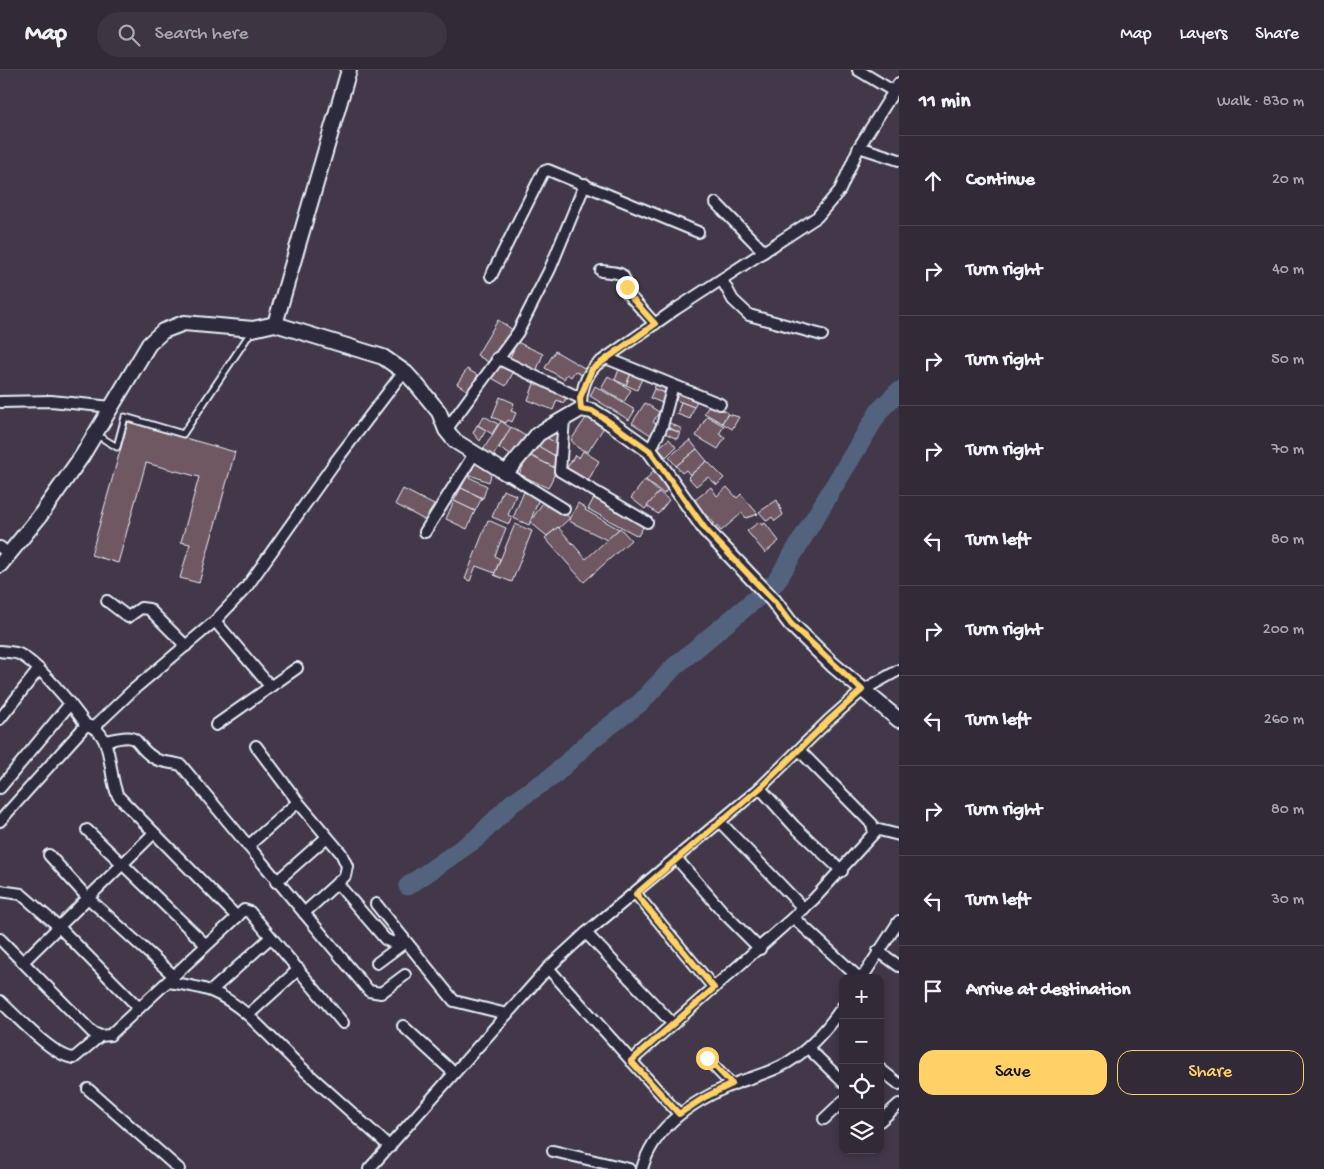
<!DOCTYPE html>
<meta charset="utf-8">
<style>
:root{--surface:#322a37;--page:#3d3642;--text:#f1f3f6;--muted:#a8a7ad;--line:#4d4652;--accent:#ffd166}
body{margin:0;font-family:"Gochi Hand",sans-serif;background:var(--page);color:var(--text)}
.controls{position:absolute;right:15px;bottom:15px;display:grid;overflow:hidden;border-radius:10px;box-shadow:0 2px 8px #0003}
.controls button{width:45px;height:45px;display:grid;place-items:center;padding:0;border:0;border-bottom:1px solid var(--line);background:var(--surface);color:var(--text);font:25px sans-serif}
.stop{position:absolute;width:15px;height:15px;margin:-11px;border:4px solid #ffd166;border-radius:50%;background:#fff}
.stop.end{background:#ffd166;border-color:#fff;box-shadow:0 1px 5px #0008}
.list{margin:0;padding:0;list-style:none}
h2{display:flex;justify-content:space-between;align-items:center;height:65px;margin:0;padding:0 20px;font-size:21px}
h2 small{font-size:16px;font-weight:400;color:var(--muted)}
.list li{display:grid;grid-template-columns:32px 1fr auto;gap:15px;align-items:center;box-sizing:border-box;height:90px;padding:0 20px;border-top:1px solid var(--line)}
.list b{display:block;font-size:19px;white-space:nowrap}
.list em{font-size:16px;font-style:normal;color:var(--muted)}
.actions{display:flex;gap:10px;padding:15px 20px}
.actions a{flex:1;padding:11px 0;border:1px solid var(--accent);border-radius:15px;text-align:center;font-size:18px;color:var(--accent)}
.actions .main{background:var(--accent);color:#111}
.icon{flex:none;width:28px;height:28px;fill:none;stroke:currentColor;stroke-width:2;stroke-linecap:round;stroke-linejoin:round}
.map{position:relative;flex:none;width:899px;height:1099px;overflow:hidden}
header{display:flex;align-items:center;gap:30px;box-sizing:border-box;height:70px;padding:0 25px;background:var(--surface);border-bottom:1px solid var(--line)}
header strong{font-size:24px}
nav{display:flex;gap:28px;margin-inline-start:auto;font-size:18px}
.search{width:350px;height:45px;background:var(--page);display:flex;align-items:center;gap:12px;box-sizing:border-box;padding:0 18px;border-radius:28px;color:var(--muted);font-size:19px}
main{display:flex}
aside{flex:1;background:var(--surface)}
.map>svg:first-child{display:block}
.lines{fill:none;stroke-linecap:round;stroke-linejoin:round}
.river{stroke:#53637d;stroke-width:19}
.building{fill:#705864;stroke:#e8f1f8}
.service-casing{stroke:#e8f1f8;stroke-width:9}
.minor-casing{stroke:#e8f1f8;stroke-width:14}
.tertiary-casing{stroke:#e8f1f8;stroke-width:18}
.service{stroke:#2f2a3d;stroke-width:5}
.minor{stroke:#2f2a3d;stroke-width:10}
.tertiary{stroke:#2f2a3d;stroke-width:14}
.route{stroke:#ffd166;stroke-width:6}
</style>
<header>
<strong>Map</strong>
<div class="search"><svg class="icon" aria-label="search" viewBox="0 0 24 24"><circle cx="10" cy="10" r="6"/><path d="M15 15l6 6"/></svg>Search here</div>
<nav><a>Map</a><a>Layers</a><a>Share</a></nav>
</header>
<main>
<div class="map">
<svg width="899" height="1099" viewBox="0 0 899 1099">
<rect width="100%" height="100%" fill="#423849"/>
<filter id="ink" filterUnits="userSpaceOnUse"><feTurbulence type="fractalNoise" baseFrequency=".02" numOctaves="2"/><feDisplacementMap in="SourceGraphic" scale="10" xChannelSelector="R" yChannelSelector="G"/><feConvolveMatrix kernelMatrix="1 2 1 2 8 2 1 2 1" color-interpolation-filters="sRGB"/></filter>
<g filter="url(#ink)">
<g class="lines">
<polyline class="river" points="408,816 477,768 512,733 553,706 591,670 640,633 675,596 776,512 880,340 899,321"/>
</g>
<g class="building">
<polygon points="498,250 513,260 491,294 477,285"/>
<polygon points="517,272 543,284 536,302 509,290"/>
<polygon points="555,281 586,299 583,306 575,301 571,307 567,304 564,309 545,298"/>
<polygon points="499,292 514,301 506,316 490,307"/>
<polygon points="621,294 633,299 626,315 615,310"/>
<polygon points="467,299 479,306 470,322 457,314"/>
<polygon points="633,299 644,304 637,320 626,315"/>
<polygon points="608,306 631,320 624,332 601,318"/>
<polygon points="657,310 672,316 668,324 654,319"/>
<polygon points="535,311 568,322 564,333 557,330 553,340 528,330"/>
<polygon points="595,316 635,340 629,350 590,326"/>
<polygon points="654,319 668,324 665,334 650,328"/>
<polygon points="680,319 699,326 694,337 676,330"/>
<polygon points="500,327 514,333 511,341 516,343 512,352 508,350 506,353 492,347"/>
<polygon points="681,332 694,337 690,349 677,344"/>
<polygon points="645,333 659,342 653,352 660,357 654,367 632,353"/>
<polygon points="711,333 728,343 722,353 704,343"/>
<polygon points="590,342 606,354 588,382 578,378 571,370"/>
<polygon points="728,344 739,347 732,359 722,353"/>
<polygon points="484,346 498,354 492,364 478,355"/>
<polygon points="707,346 724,356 719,364 725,368 718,379 696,366"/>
<polygon points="501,351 511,358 493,386 483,380"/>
<polygon points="128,352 235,382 199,513 180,508 190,474 181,472 199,407 146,393 118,493 91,485"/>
<polygon points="668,352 682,359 680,363 666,356"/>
<polygon points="477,355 486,360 480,371 473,363"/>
<polygon points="511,357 527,367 514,387 499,378"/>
<polygon points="666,357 680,363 677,369 663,362"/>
<polygon points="548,360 561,367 557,374 544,367"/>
<polygon points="542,365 561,376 559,388 536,375"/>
<polygon points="669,369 676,377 666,387 658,378"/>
<polygon points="690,370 697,379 676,396 669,387"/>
<polygon points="535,374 560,389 557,399 529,385"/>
<polygon points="697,379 707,391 690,405 686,400 682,403 676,396"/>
<polygon points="583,381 599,391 588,411 567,398 575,385 579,388"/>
<polygon points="529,385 557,399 548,418 519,404"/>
<polygon points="707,391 724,408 717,415 708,407 696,416 688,407"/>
<polygon points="475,392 493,398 489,412 470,405"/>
<polygon points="657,396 667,410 663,414 668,418 664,424 646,410"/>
<polygon points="467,406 487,416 483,428 461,418"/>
<polygon points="645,410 659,422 645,439 631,428"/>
<polygon points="711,417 717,426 727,417 737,428 741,424 758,444 746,448 742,443 721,461 708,446 706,448 695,430"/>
<polygon points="461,418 482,428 475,441 454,431"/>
<polygon points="403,419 438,437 430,453 395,434"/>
<polygon points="525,419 540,426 529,455 513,448"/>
<polygon points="503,420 516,425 508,445 512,447 509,454 492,447"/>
<polygon points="659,422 669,430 658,444 647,436"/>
<polygon points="596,424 646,452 638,466 588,439"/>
<polygon points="546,428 570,448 559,458 558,457 547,466 530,452"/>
<polygon points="777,430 783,445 775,451 772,447 767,451 759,442"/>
<polygon points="454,431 475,441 467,459 446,449"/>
<polygon points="578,433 586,438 585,440 619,459 607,470 569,451"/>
<polygon points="488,450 506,458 495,486 500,489 495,503 476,496 470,511 465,509"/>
<polygon points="759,452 762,455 765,453 779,471 765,483 747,461"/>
<polygon points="515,454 532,461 512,512 494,505"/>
<polygon points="558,457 586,489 620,458 631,470 584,512 545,468"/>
</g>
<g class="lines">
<g class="service-casing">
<polyline id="service" points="97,365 117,377 125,347 183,364 251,262"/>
</g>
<g class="minor-casing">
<g id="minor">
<polyline points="858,0 893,21"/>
<polyline points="859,77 899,90"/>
<polyline points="716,133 764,182"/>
<path d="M 601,201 C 627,204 622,201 628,224 L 655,254"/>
<polyline points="491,206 543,102 548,100 698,162"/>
<polyline points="722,210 733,230 749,245 822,265"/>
<polyline points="497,288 580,328"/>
<polyline points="606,288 720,334"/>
<polyline points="0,332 51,331 112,337"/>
<path d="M 581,339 C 580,324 585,306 596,295 L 676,239 L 817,147 L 840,120 L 859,77 L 899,13"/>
<polyline points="564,349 560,401 647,452"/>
<polyline points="446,360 518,262 550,199 585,114"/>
<polyline points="650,381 662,356 673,315"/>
<polyline points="506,403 564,439"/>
<polyline points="425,462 474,384"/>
<polyline points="0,477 10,485"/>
<polyline points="107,531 128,547 141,538 149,539 186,576"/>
<polyline points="215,551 270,616"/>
<path d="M 0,581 C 6,582 13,582 19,584 C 38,593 74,637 86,655 C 115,661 107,705 118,726 L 237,847 L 244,840 L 250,842 L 343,953"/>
<polyline points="0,649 39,599"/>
<polyline points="216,655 297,598"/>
<polyline points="94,657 133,620 215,551 246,518 335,392 398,309 406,303"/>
<path d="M 106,671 C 145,661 130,673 154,688 C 161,693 172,692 181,695 L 369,921 L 381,923 L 405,905"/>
<polyline points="256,676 298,732 341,783 347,796 345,806 304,843"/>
<polyline points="0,718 69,635"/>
<polyline points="760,718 794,756 842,801"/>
<polyline points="0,751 86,655"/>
<polyline points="720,752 804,839"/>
<polyline points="875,759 899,765"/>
<polyline points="87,760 206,875"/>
<polyline points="248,776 298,732"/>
<polyline points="49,785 87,827 174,906"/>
<polyline points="676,788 724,843 760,879"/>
<polyline points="276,812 327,767"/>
<polyline points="337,813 385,869 393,873 403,868"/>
<polyline points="0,821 21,824 58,856 139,938"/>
<polyline points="636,824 714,918"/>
<polyline points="376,834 454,931 507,944"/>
<polyline points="794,848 859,908"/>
<polyline points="586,863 673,954"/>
<polyline points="0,869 92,962 100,966 110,965 237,847"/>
<polyline points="878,881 899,896"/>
<polyline points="24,891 154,763"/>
<polyline points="377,893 404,873"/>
<polyline points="548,898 679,1044"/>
<polyline points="862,908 899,851"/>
<path d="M 168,912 C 206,918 217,919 248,945 L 299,899"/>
<polyline points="212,920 270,868"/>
<path d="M 0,931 C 15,945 54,987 74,988 L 100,966"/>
<polyline points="248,945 303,999 390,1077"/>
<polyline points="403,956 454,1003"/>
<polyline points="808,978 843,1012"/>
<polyline points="707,989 732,1015"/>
<polyline points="631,991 814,829 874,763 872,754 799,680"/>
<polyline points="880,999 899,1014"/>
<polyline points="88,1019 179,1099"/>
<polyline points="824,1049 843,1031"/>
<polyline points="880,1051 899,1034"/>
<polyline points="553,1081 629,1099"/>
<polyline points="369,1099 548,898 586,863 760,718 829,650 863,620 899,600"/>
<path d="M 642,1099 C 654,1056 694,1030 734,1014 C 751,1007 770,1003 787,993 C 810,979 828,958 843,936"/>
</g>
</g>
<g class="tertiary-casing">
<g id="tertiary">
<polyline points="275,254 349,0"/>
<polyline points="0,495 39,447 82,386 149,274 163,261 184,253 253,259 275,254 383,287 406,303 417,315 439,342 446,360 455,371 506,403 538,364 581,339 592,341 605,349 650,381 706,460 773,530 791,554 833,595 899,650"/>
</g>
</g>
<use href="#service" class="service"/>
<use href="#minor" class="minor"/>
<use href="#tertiary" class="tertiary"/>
</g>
</g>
<g class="lines" filter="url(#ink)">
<polyline class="route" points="627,217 628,224 655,254 592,299 580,328 581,339 592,341 605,349 650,381 706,460 773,530 791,554 862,620 829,650 760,718 636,824 714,918 631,991 679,1044 705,1027 732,1014 707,988"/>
</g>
</svg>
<div class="controls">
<button>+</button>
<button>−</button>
<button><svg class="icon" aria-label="locate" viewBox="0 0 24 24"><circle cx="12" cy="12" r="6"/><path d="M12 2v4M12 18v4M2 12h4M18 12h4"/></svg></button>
<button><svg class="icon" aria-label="layers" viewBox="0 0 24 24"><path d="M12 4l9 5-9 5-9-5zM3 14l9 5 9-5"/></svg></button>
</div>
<div class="stop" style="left:707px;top:988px"></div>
<div class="stop end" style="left:627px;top:217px"></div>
</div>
<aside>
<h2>11 min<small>Walk · 830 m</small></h2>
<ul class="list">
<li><svg class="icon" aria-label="ahead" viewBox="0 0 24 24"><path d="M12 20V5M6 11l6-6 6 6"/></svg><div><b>Continue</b></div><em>20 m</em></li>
<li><svg class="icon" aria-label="right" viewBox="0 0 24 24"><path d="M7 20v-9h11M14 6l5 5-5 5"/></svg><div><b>Turn right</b></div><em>40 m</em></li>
<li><svg class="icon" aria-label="right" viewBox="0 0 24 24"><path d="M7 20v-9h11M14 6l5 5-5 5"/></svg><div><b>Turn right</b></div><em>50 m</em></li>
<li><svg class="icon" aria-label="right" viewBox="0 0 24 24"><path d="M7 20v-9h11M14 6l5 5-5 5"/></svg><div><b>Turn right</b></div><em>70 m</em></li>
<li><svg class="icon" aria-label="left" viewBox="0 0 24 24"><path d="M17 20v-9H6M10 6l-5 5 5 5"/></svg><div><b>Turn left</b></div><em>80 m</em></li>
<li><svg class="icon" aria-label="right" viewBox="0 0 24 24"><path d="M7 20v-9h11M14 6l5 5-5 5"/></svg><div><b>Turn right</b></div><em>200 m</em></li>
<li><svg class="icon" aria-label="left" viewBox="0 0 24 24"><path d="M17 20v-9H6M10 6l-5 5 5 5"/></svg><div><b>Turn left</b></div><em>260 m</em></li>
<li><svg class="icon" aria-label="right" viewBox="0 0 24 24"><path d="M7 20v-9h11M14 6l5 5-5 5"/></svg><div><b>Turn right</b></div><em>80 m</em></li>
<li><svg class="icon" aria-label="left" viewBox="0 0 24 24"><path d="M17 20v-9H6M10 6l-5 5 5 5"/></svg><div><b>Turn left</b></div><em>30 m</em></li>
<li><svg class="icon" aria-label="arrive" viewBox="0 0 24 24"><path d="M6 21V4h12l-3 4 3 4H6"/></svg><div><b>Arrive at destination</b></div></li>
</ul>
<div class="actions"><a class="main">Save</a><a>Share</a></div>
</aside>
</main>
